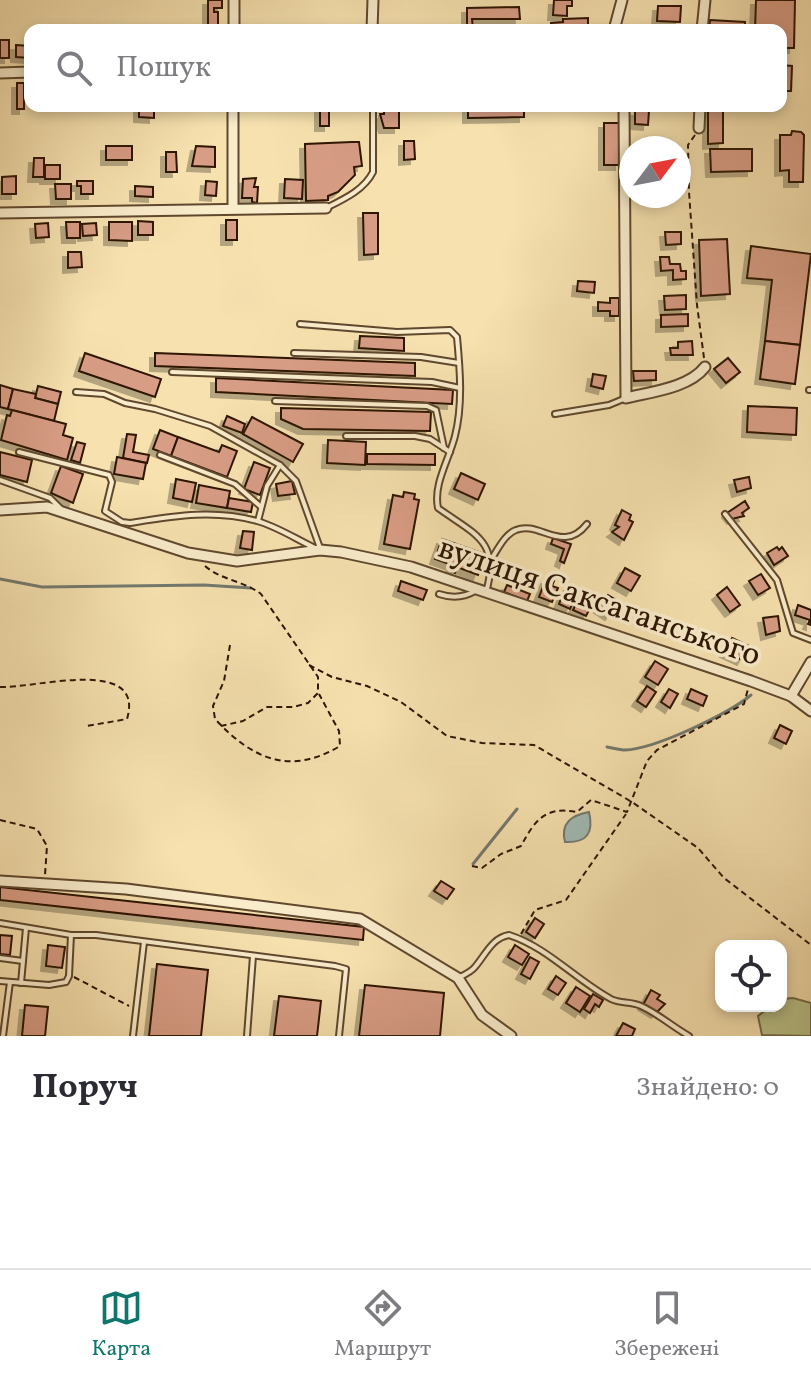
<!DOCTYPE html>
<html lang="uk">
<meta charset="utf-8">
<style>
:root{--surface:#fff;--page:#f7f7f7;--text:#2b2b33;--muted:#7c7c81;--line:#e1e1e2;--accent:#0f766e}
body{margin:0;font-family:Vollkorn,serif;background:var(--page);color:var(--text)}
.controls{position:absolute;right:24px;bottom:24px;display:grid;overflow:hidden;border-radius:16px;box-shadow:0 4px 12px #0003}
.controls button{width:72px;height:72px;display:grid;place-items:center;padding:0;border:0;border-bottom:2px solid var(--line);background:var(--surface);color:var(--text);font:40px sans-serif}
.compass{position:absolute;left:619px;top:136px;width:72px;height:72px;border-radius:50%;background:var(--surface);box-shadow:0 4px 12px #0003;rotate:58deg}
.list{margin:0;padding:0;list-style:none}
h2{display:flex;justify-content:space-between;align-items:center;height:104px;margin:0;padding:0 32px;font-size:34px}
h2 small{font-size:26px;font-weight:400;color:var(--muted)}
.icon{flex:none;width:44px;height:44px;fill:none;stroke:currentColor;stroke-width:2;stroke-linecap:round;stroke-linejoin:round}
.map{position:relative;flex:none;width:811px;height:1036px;overflow:hidden}
.search{position:absolute;background:var(--surface);box-shadow:0 4px 12px #0003;left:24px;right:24px;top:24px;height:88px;display:flex;align-items:center;gap:20px;box-sizing:border-box;padding:0 28px;border-radius:16px;color:var(--muted);font-size:30px}
.sheet{height:232px;background:var(--surface)}
nav{display:flex;justify-content:space-around;align-items:center;box-sizing:border-box;height:112px;border-top:2px solid var(--line);background:var(--surface);font-size:22px;color:var(--muted)}
nav a{display:grid;justify-items:center;gap:4px}
nav .on{color:var(--accent)}
.map>svg:first-child{display:block}
.green{fill:#bbc38b;stroke:#746c47;stroke-width:2}
.water{fill:#a1bbb6;stroke:#73796e;stroke-width:2}
.lines{fill:none;stroke-linecap:round;stroke-linejoin:round}
.stream{stroke:#73796e;stroke-width:3}
.building{fill:#d89d85;stroke:#2d1503;stroke-width:2;filter:url(#shadow)}
.service-casing{stroke:#5f482e;stroke-width:8}
.minor-casing{stroke:#5f482e;stroke-width:13}
.path{stroke:#2d1503;stroke-width:2;stroke-dasharray:6 4;stroke-linecap:butt}
.service{stroke:#f9eccb;stroke-width:4}
.minor{stroke:#f9eccb;stroke-width:9}
.labels{text-anchor:middle;dominant-baseline:central;stroke-width:7;stroke-linejoin:round;paint-order:stroke}
.street-label{font-size:32px;fill:#2d1503;stroke:#f9eccb}
</style>
<div class="map">
<svg width="811" height="1036" viewBox="0 0 811 1036">
<defs>
<filter id="shadow"><feDropShadow dx="-5" dy="5" stdDeviation="0" flood-color="#0004"/></filter>
</defs>
<rect width="100%" height="100%" fill="#f6e1af"/>
<filter id="stains"><feTurbulence type="fractalNoise" baseFrequency=".0025" numOctaves="4"/><feColorMatrix values="0 0 0 0 .2 0 0 0 0 .09 0 0 0 0 .02 0 0 0 .5 -.17"/></filter>
<radialGradient id="worn" r=".72"><stop offset=".6" stop-color="#630" stop-opacity="0"/><stop offset="1" stop-color="#630" stop-opacity=".3"/></radialGradient>
<polygon class="green" points="793,998 811,1003 811,1036 762,1035 758,1016 771,1006 781,1006 783,999"/>
<path class="water" d="M 589,812 C 594,833 587,843 565,842 C 560,823 572,815 589,812 Z"/>
<g class="lines">
<g class="stream">
<polyline points="0,579 42,587 204,585 251,588"/>
<path d="M 607,747 C 613,748 620,750 625,750 C 655,749 728,714 751,695"/>
<polyline points="473,864 517,809"/>
</g>
</g>
<g class="building">
<polygon points="208,0 222,0 222,8 214,8 214,12 218,12 218,25 208,25"/>
<polygon points="554,0 572,0 572,6 567,6 567,16 553,15"/>
<polygon points="756,0 795,0 794,48 781,48 781,30 755,30"/>
<polygon points="658,6 681,6 680,22 657,21"/>
<polygon points="519,7 520,19 472,19 473,29 526,30 467,30 467,8"/>
<polygon points="588,18 588,30 551,30 551,23 563,22 563,19"/>
<polygon points="710,20 745,22 745,30 709,30"/>
<rect x="0" y="40" width="9" height="18"/>
<polygon points="16,45 30,46 30,58 16,57"/>
<polygon points="781,65 792,66 791,91 781,91"/>
<rect x="17" y="83" width="7" height="26"/>
<polygon points="139,106 154,106 154,118 139,117"/>
<polygon points="329,106 329,126 320,126 320,107"/>
<polygon points="468,106 524,106 524,117 468,118"/>
<polygon points="708,106 723,106 723,143 708,144"/>
<polygon points="384,111 399,111 399,128 384,128 380,114 384,114"/>
<polygon points="635,111 649,111 648,125 635,124"/>
<rect x="604" y="123" width="16" height="42"/>
<polygon points="792,131 801,132 804,135 803,182 789,182 789,170 780,171 780,135 791,135"/>
<polygon points="404,141 414,141 415,159 404,160"/>
<polygon points="352,142 359,142 362,166 354,167 355,175 338,192 328,196 328,200 306,201 305,144"/>
<rect x="106" y="146" width="26" height="14"/>
<polygon points="196,146 215,147 215,167 192,166"/>
<polygon points="710,149 752,149 752,171 711,172"/>
<polygon points="166,152 176,152 177,172 166,172"/>
<polygon points="34,158 44,158 44,177 33,177"/>
<rect x="45" y="165" width="15" height="14"/>
<polygon points="16,176 16,194 2,194 2,177"/>
<polygon points="256,178 254,187 258,187 257,203 252,202 252,198 242,198 243,179"/>
<polygon points="285,179 303,180 302,199 284,198"/>
<polygon points="77,181 93,181 93,194 81,194 81,186 77,186"/>
<polygon points="206,181 217,182 216,196 205,195"/>
<polygon points="55,184 71,184 71,199 56,199"/>
<polygon points="135,186 153,187 153,197 135,196"/>
<polygon points="363,213 378,213 378,254 364,255"/>
<rect x="226" y="220" width="11" height="20"/>
<polygon points="138,221 153,222 153,235 138,235"/>
<polygon points="66,222 80,222 80,238 67,238"/>
<polygon points="109,222 132,222 132,241 109,240"/>
<polygon points="48,223 49,237 36,238 35,224"/>
<polygon points="96,223 97,235 83,236 82,224"/>
<polygon points="665,232 681,232 681,244 666,245"/>
<polygon points="727,239 730,294 701,296 699,240"/>
<polygon points="751,246 811,254 800,345 765,341 772,280 747,278"/>
<polygon points="68,252 81,252 82,267 68,268"/>
<polygon points="660,257 669,257 670,264 680,264 681,271 686,271 686,279 673,280 673,270 661,271"/>
<polygon points="578,281 595,282 594,293 577,291"/>
<polygon points="686,295 686,309 665,310 664,296"/>
<polygon points="610,298 619,298 619,316 610,316 610,311 598,311 598,302 610,303"/>
<polygon points="688,314 688,326 661,327 661,315"/>
<polygon points="360,336 404,338 404,351 359,348"/>
<polygon points="692,341 693,355 671,355 670,348 678,348 678,342"/>
<polygon points="765,341 800,345 795,384 760,379"/>
<polygon points="85,353 161,379 155,397 79,371"/>
<polygon points="155,353 415,363 415,376 155,366"/>
<polygon points="728,358 740,372 726,383 714,369"/>
<polygon points="633,371 656,371 656,380 634,381"/>
<polygon points="593,374 606,376 603,389 591,386"/>
<polygon points="216,378 453,390 452,404 216,392"/>
<polygon points="0,385 13,389 8,409 0,407"/>
<polygon points="38,386 61,392 58,404 35,398"/>
<polygon points="13,389 36,394 35,398 58,404 54,421 8,409"/>
<polygon points="748,406 797,408 796,435 747,432"/>
<polygon points="281,408 431,412 430,431 303,429 281,419"/>
<polygon points="12,410 66,424 63,435 73,438 67,460 1,440 7,415 10,416"/>
<polygon points="227,416 245,424 242,433 223,426"/>
<polygon points="252,417 303,444 293,462 243,434"/>
<polygon points="160,430 178,437 171,456 153,449"/>
<polygon points="127,434 136,435 133,452 149,455 147,463 123,458"/>
<polygon points="178,437 219,452 222,445 237,451 227,477 171,456"/>
<polygon points="328,440 366,442 365,465 327,463"/>
<polygon points="77,442 85,444 80,463 71,460"/>
<polygon points="0,452 32,460 27,482 0,475"/>
<polygon points="367,454 435,454 435,465 367,464"/>
<polygon points="117,457 146,463 143,479 114,474"/>
<polygon points="254,462 270,468 260,495 244,489"/>
<polygon points="61,466 83,474 73,503 51,493"/>
<polygon points="461,473 485,484 478,500 454,489"/>
<polygon points="749,477 751,488 737,492 734,480"/>
<polygon points="176,479 196,483 192,502 173,498"/>
<polygon points="292,481 295,494 278,496 276,484"/>
<polygon points="199,485 230,491 227,508 196,503"/>
<polygon points="404,492 415,494 414,499 419,500 410,549 384,544 393,495 403,497"/>
<polygon points="229,498 253,502 251,512 227,508"/>
<polygon points="745,501 749,508 742,513 744,516 732,519 727,513"/>
<polygon points="622,510 631,515 629,520 633,522 624,540 612,532 619,527 615,525"/>
<polygon points="243,531 254,532 252,550 240,548"/>
<polygon points="553,538 571,544 564,563 560,561 564,549 551,544"/>
<polygon points="442,539 485,554 478,575 457,567 455,573 450,571 452,565 435,559"/>
<polygon points="777,547 779,550 782,547 788,556 774,565 767,553"/>
<polygon points="625,568 640,576 631,591 617,583"/>
<polygon points="761,574 770,588 758,595 749,581"/>
<polygon points="546,579 554,581 552,586 558,588 552,602 539,597"/>
<polygon points="401,581 427,590 423,600 398,591"/>
<polygon points="507,585 530,594 527,601 504,592"/>
<polygon points="727,587 740,605 730,612 717,595"/>
<polygon points="564,591 575,596 570,609 559,604"/>
<polygon points="608,595 618,601 610,615 599,608"/>
<polygon points="579,598 592,604 586,616 573,610"/>
<polygon points="798,605 811,610 811,625 808,624 810,620 795,615"/>
<polygon points="778,616 780,631 766,635 763,618"/>
<polygon points="732,638 749,646 742,660 725,652"/>
<polygon points="655,661 668,669 658,685 645,677"/>
<polygon points="647,686 656,692 646,707 637,701"/>
<polygon points="669,689 678,694 670,708 661,702"/>
<polygon points="691,689 707,696 703,706 687,699"/>
<polygon points="780,725 792,731 786,744 774,738"/>
<polygon points="441,881 454,889 447,899 434,891"/>
<polygon points="0,887 364,927 363,940 0,900"/>
<polygon points="535,918 544,924 535,938 526,932"/>
<polygon points="0,935 12,936 10,955 0,954"/>
<polygon points="48,945 65,947 62,968 46,966"/>
<polygon points="515,945 529,954 522,965 508,957"/>
<polygon points="530,957 539,962 530,979 521,974"/>
<polygon points="157,964 208,970 201,1036 149,1036"/>
<polygon points="556,976 566,983 558,995 548,989"/>
<polygon points="365,985 444,993 440,1036 359,1036"/>
<polygon points="576,987 590,996 580,1012 566,1003"/>
<polygon points="651,990 660,995 657,999 665,1004 656,1013 643,1005"/>
<polygon points="593,994 603,1000 599,1007 595,1004 590,1013 584,1009"/>
<polygon points="279,996 321,1001 317,1036 274,1036"/>
<polygon points="25,1005 48,1007 45,1036 22,1036"/>
<polygon points="623,1023 635,1029 632,1036 616,1036"/>
</g>
<g class="lines">
<g class="service-casing">
<g id="service">
<path d="M 326,208 C 344,199 364,190 373,172 L 373,106"/>
<path d="M 300,324 L 397,332 L 450,330 L 457,337 C 460,369 463,405 455,436 C 449,460 433,484 438,508 C 474,534 501,541 486,592"/>
<polyline points="294,353 421,357 459,363"/>
<polyline points="172,372 432,382 460,388"/>
<polyline points="809,390 811,390"/>
<polyline points="76,392 104,394 125,403 155,409 210,426 280,465 296,481 320,548"/>
<polyline points="275,401 427,406 436,410 444,448"/>
<polyline points="555,414 609,405 626,398"/>
<polyline points="346,436 415,436 430,439 450,452"/>
<path d="M 19,452 L 109,475 L 112,482 L 105,511 L 122,522 L 130,523 C 174,516 213,509 257,521 C 276,526 296,539 315,548"/>
<polyline points="160,455 235,484 260,506"/>
<polyline points="0,480 50,498 61,509"/>
<polyline points="725,514 777,580 793,633 811,640"/>
<polyline points="258,521 267,486 280,465"/>
<path d="M 492,558 C 498,549 505,534 516,530 C 539,520 563,555 587,524"/>
<path d="M 439,594 C 451,598 463,598 475,591"/>
<polyline points="0,923 71,935"/>
<polyline points="0,958 23,961"/>
<path d="M 458,978 C 464,975 471,972 475,967 C 486,954 492,938 509,935 C 547,947 576,980 611,999 C 621,1004 630,1001 641,1006 C 657,1013 673,1027 689,1036"/>
<polyline points="0,981 49,985 66,982 69,976 71,935 96,935 335,966 346,969 339,1036"/>
<polyline points="21,983 26,928"/>
<polyline points="3,1036 10,982"/>
<polyline points="133,1036 144,942"/>
<polyline points="247,1036 253,956"/>
</g>
</g>
<g class="minor-casing">
<g id="minor">
<polyline points="234,30 234,0"/>
<polyline points="372,30 373,0"/>
<polyline points="614,30 622,0"/>
<polyline points="702,30 705,0"/>
<polyline points="0,73 30,72"/>
<polyline points="233,106 233,208"/>
<path d="M 624,106 L 626,398 C 650,392 689,388 705,367"/>
<polyline points="699,128 700,106"/>
<polyline points="0,213 326,208"/>
<polyline points="0,510 47,507 188,553 237,561 320,550 341,552 411,567 751,681 791,696 811,711"/>
<polyline points="791,696 811,662"/>
<polyline points="0,881 126,889 360,919 458,978 482,1015 511,1036"/>
</g>
</g>
<g class="path">
<polyline points="695,135 688,145 689,192 697,305 704,358"/>
<path d="M 205,566 C 221,580 244,581 261,594 L 318,677 L 318,693 L 308,703 L 293,707 L 267,707 L 243,721 L 221,726"/>
<path d="M 230,645 L 224,681 L 213,706 L 215,719 C 252,759 290,776 340,746 L 339,731 L 319,694"/>
<polyline points="309,665 332,677 367,686 401,702 447,736 482,743 534,745 632,802 698,848 724,878 811,945"/>
<path d="M 0,687 C 32,689 146,655 127,719 L 87,726"/>
<polyline points="0,820 37,829 47,846 45,875"/>
<path d="M 472,866 L 482,868 L 501,854 L 521,846 C 535,820 545,806 577,812 L 591,800 L 627,812 L 647,761 L 657,750 L 744,704 L 748,689"/>
<polyline points="521,934 535,910 566,900 626,814"/>
<polyline points="74,977 129,1006"/>
</g>
<use href="#service" class="service"/>
<use href="#minor" class="minor"/>
</g>
<g class="labels">
<g class="street-label">
<text transform="translate(599 603) rotate(19)">вулиця Саксаганського</text>
</g>
</g>
<rect width="100%" height="100%" filter="url(#stains)"/>
<rect width="100%" height="100%" fill="url(#worn)"/>
</svg>
<div class="controls">
<button><svg class="icon" aria-label="locate" viewBox="0 0 24 24"><circle cx="12" cy="12" r="6"/><path d="M12 2v4M12 18v4M2 12h4M18 12h4"/></svg></button>
</div>
<svg class="compass" viewBox="-18 -18 36 36"><path d="M0-13l5 13h-10z" fill="#e53935"/><path d="M0 13l5-13h-10z" fill="#7c7c81"/></svg>
<div class="search"><svg class="icon" aria-label="search" viewBox="0 0 24 24"><circle cx="10" cy="10" r="6"/><path d="M15 15l6 6"/></svg>Пошук</div>
</div>
<section class="sheet">
<h2>Поруч<small>Знайдено: 0</small></h2>
<ul class="list">
</ul>
</section>
<nav>
<a class="on"><svg class="icon" aria-label="map" viewBox="0 0 24 24"><path d="M3 6l6-2 6 2 6-2v14l-6 2-6-2-6 2zM9 4v14M15 6v14"/></svg>Карта</a>
<a><svg class="icon" aria-label="directions" viewBox="0 0 24 24"><path d="M12 3l9 9-9 9-9-9zM9 14v-3h6M13 9l2 2-2 2"/></svg>Маршрут</a>
<a><svg class="icon" aria-label="saved" viewBox="0 0 24 24"><path d="M7 4h10v16l-5-4-5 4z"/></svg>Збережені</a>
</nav>
